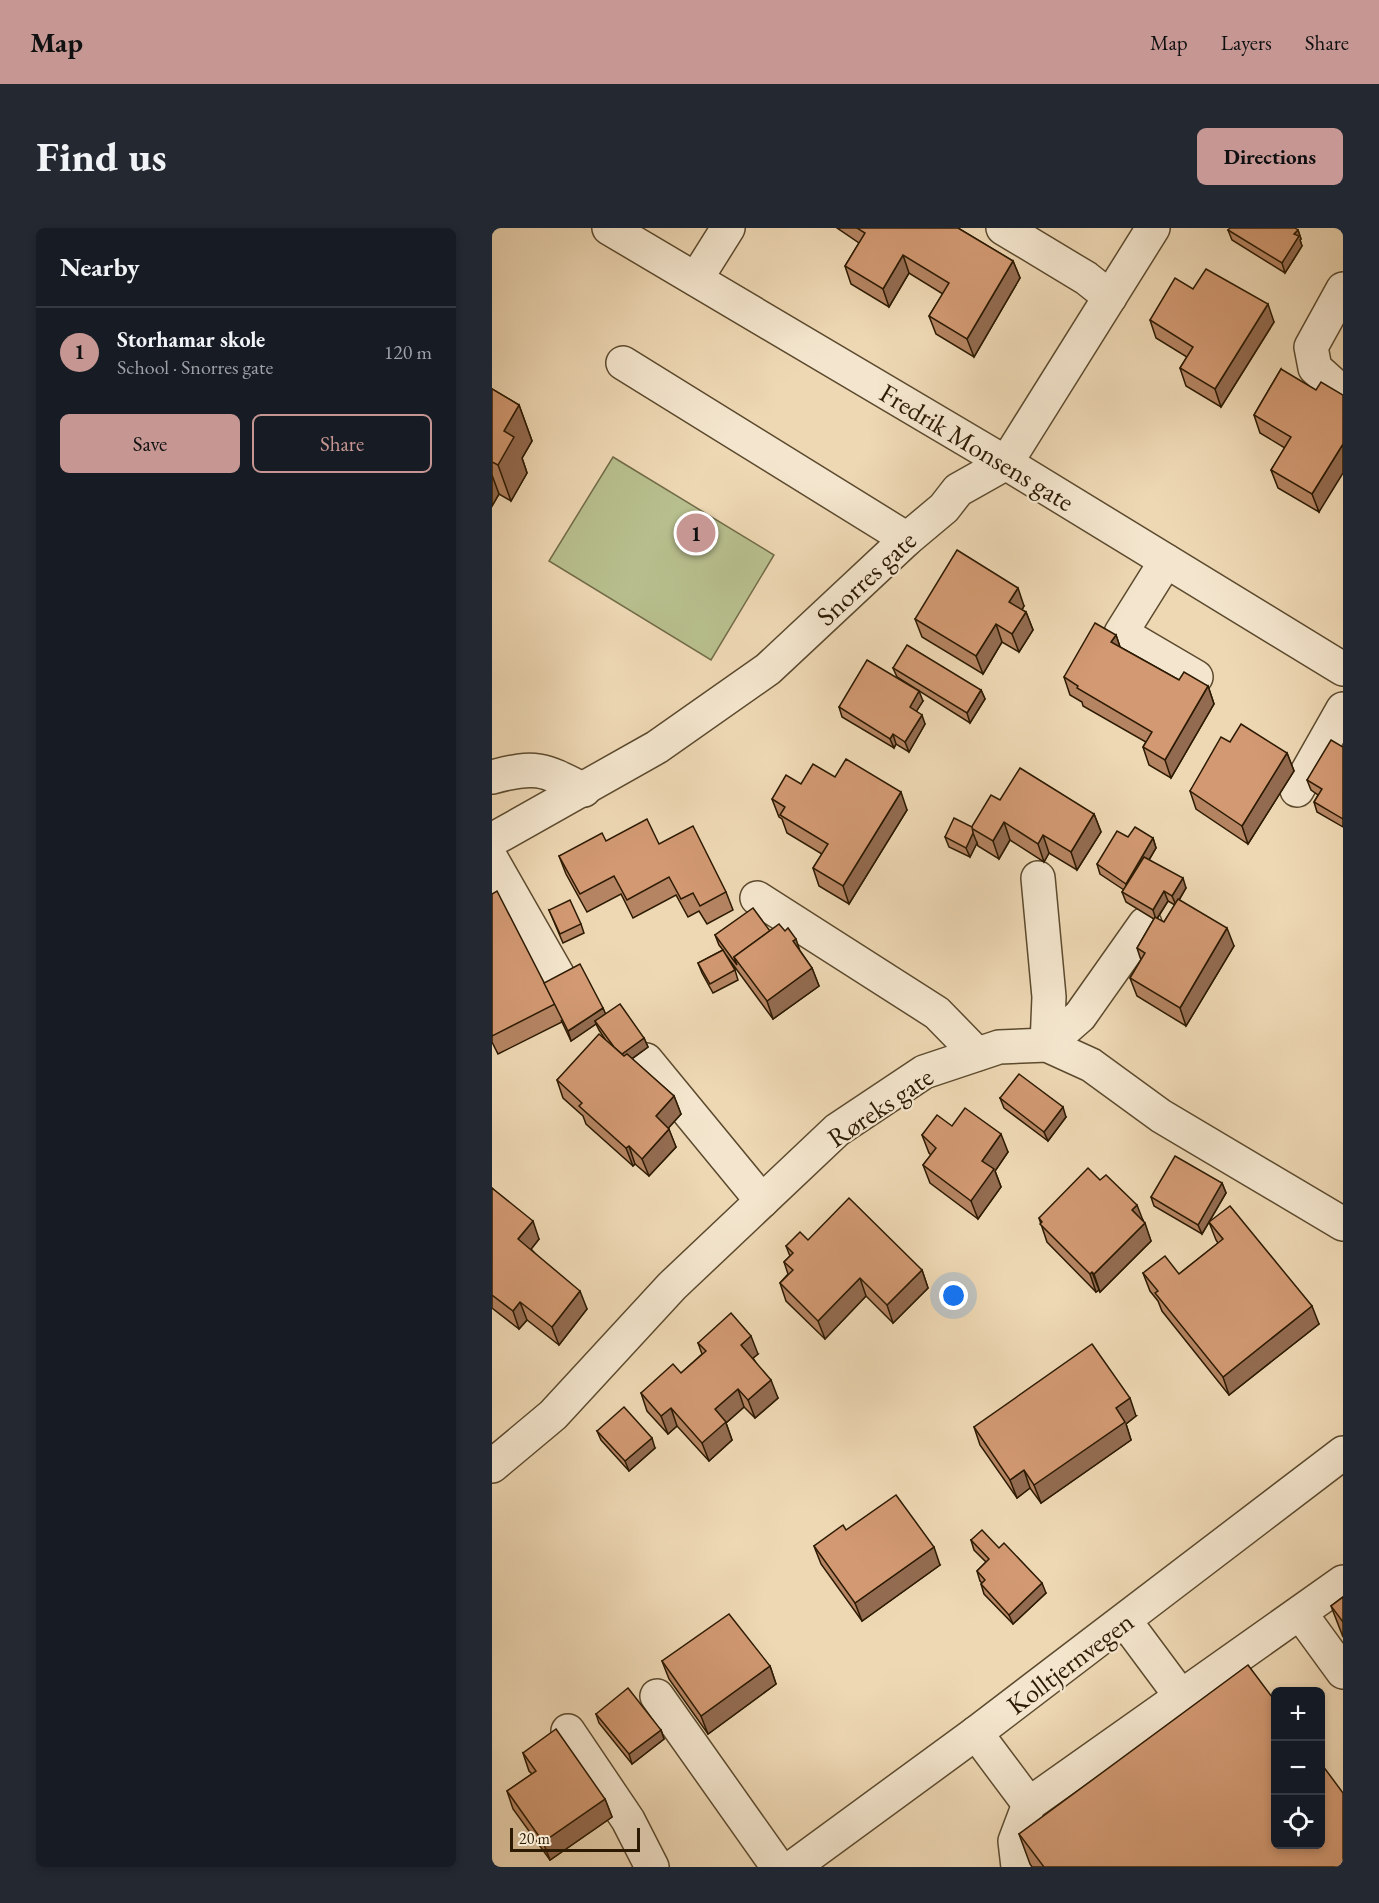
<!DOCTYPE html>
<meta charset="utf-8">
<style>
:root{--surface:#171b24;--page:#242831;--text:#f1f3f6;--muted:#9ea1a6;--line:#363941;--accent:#c59692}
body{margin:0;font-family:"EB Garamond",serif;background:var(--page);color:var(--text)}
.controls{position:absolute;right:18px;bottom:18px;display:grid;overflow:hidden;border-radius:9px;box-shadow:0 3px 9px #0003}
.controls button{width:54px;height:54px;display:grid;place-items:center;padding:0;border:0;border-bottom:2px solid var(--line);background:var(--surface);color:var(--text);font:30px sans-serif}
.scale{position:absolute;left:18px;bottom:15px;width:130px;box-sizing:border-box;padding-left:6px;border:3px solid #2c1a02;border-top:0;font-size:16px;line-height:21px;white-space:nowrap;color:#2c1a02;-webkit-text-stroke:4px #f4e6ce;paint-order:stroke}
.you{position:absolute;left:462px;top:1068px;width:21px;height:21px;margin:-15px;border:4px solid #fff;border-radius:50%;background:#1a73e8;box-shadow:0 0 0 9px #1a73e833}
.badge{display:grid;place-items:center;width:39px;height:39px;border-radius:50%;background:var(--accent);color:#111;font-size:20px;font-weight:700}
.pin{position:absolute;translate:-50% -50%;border:3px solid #fff;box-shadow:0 2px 6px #0006}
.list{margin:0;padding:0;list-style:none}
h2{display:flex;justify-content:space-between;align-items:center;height:78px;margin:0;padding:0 24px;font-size:26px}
h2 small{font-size:20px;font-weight:400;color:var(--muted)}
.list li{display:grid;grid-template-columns:39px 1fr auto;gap:18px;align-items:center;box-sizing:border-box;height:90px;padding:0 24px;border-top:2px solid var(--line)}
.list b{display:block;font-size:22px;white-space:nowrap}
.list p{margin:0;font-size:20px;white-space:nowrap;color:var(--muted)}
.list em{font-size:20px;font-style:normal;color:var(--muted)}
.actions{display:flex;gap:12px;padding:18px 24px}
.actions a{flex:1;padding:14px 0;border:2px solid var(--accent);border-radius:9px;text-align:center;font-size:21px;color:var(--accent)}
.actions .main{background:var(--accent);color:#111}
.icon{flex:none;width:33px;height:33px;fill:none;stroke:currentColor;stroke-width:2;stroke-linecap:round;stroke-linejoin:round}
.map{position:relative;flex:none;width:851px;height:1639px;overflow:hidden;border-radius:9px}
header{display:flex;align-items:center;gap:36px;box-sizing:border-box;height:84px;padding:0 30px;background:var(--accent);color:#111}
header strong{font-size:28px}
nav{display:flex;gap:33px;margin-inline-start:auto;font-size:21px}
.intro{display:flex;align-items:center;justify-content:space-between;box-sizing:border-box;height:144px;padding:0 36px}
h1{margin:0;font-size:42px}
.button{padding:15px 27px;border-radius:9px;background:var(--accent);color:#111;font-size:21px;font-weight:700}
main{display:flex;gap:36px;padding:0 36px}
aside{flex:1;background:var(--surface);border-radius:9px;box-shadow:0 3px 9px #0003}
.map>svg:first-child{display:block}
.green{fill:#b8bf8e;stroke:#726c48;stroke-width:1.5}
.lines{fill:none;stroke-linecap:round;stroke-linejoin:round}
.minor-casing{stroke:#5c4a2e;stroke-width:36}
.minor{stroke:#f4e6ce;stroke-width:33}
.wall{fill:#b58462;stroke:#2c1a02;stroke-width:1.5;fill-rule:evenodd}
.shaded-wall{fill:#936b50;stroke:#2c1a02;stroke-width:1.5}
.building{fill:#d29972;stroke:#2c1a02;stroke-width:1.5}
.labels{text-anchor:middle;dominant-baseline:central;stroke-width:4.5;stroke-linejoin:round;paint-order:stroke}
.street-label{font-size:27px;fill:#2c1a02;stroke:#f4e6ce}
</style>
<header>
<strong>Map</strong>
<nav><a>Map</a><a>Layers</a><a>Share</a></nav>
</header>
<div class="intro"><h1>Find us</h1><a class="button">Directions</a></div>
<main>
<aside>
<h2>Nearby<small></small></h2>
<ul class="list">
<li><span class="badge">1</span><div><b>Storhamar skole</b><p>School · Snorres gate</p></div><em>120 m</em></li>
</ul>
<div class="actions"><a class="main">Save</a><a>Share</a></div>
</aside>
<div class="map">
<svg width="851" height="1639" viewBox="0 0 851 1639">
<rect width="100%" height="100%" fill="#eed8b4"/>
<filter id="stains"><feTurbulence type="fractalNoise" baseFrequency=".00333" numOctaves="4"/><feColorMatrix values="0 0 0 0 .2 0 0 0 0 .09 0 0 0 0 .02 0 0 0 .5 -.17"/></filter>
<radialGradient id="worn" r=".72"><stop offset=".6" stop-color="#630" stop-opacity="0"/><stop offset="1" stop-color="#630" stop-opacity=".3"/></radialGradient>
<polygon class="green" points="121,229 282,327 219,432 57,333"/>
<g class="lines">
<g class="minor-casing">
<g id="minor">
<polyline points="117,0 514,235 851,441"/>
<polyline points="511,0 594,50 618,69"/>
<polyline points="204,51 236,0"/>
<polyline points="131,135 415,311"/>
<polyline points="843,158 823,140 819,119 851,61"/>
<polyline points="674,333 629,405 704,449"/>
<path d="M 0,549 C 45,537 51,541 92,562"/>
<polyline points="805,562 851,481"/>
<polyline points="0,612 165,519 276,441 415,311 452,280 466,262 514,235 661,0"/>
<polyline points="0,632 69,753"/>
<polyline points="546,650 557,769 555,817 588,788 653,696"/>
<polyline points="265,670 445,785 485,826"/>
<polyline points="154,832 270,973"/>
<polyline points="0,1238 61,1187 180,1058 345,902 432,844 507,819 555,817 599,837 669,888 851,996"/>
<polyline points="808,1385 851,1444"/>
<polyline points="633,1393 688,1467"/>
<polyline points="165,1468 286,1639"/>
<polyline points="76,1503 136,1592 160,1639"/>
<polyline points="484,1505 537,1576"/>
<polyline points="301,1639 484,1505 851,1225"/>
<polyline points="526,1639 523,1613 537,1576 851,1354"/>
</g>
</g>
<use href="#minor" class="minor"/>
</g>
<g class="wall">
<polygon points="345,0 466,0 521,33 528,50 482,129 444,106 437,88 451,66 417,45 397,79 359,56 353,38 367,15"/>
<polygon points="736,2 806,2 809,11 808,12 810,18 793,45 740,12"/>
<polygon points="701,61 782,94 729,179 694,158 688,140 695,129 664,110 658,92"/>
<polygon points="789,141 827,284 786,260 779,242 793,220 768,205 762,187"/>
<polygon points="0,161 27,177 40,213 30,230 35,245 19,273 7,266 0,278"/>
<polygon points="532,378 530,382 534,384 541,402 527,424 510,414 491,446 430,409 423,391"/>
<polygon points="624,407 628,419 687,452 716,458 722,476 679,550 657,537 651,519 654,514 591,478 590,474 578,467 572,449"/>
<polygon points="401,440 489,462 493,471 478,495 405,449"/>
<polygon points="431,473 424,483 433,496 417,524 404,516 402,520 350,489 347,479"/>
<polygon points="738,514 795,525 802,543 756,616 704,581 698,563"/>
<polygon points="851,519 851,599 825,584 822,574 826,567 819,562 815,552"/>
<polygon points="343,549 415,582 357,676 327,658 321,640 330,626 295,605 290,591 287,589 280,571 309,556"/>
<polygon points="508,572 602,586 609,604 585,642 557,625 552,634 518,612 507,631 486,618 485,615 478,629 457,619 453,609 480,599"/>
<path d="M 636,609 L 661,610 L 664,620 L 657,632 L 694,660 L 687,672 L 742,718 L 694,798 L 645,768 L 638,750 L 649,732 L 645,720 L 662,691 L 634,674 L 630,664 L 632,662 L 608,646 L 605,636 ZM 676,673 L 683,677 L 672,694 L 665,691 Z"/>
<polygon points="114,613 167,616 234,664 241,682 215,696 207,683 196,689 184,667 141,690 129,666 95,684 74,646 67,628"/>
<polygon points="0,666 52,755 111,780 113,786 152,810 156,819 140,831 182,868 189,886 176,900 184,919 157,948 143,936 141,938 94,896 91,888 71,870 65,852 113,811 107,802 104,796 79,813 69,792 70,794 6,826 0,814"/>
<polygon points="57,682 89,696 92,705 71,715"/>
<polygon points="278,703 309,724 320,740 327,758 281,791 234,727 243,742 246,752 221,765 210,745 206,735 231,722 227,717 223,707"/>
<polygon points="508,870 574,889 556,913 512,880"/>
<polygon points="460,898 516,924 503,943 509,959 486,991 438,955 431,937 439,927 437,925 430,907"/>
<polygon points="608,952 651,992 659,1013 608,1064 607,1062 604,1064 555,1014 547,990"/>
<polygon points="730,955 734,965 710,1006 662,978 659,969"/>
<polygon points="0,960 47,1011 39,1021 95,1081 67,1117 35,1092 27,1101 0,1080"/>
<polygon points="717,994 827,1096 737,1167 670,1083 666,1073 658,1063 651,1045 687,1046 726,1015 724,1012"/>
<polygon points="316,1012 430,1042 436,1060 401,1095 374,1068 333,1111 294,1073 288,1055 296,1046 292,1034 298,1028 294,1018"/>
<polygon points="206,1115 266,1126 261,1130 286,1170 263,1190 252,1179 234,1195 240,1212 217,1233 185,1198 176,1206 155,1183 149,1165 189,1145 210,1126"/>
<polygon points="644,1188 634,1196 639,1212 549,1275 538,1260 525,1270 488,1217 482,1199"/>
<polygon points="105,1203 163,1220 137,1243 109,1212"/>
<polygon points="354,1302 448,1337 370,1393 329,1336 322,1318"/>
<polygon points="479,1312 507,1320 554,1365 521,1396 492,1366 489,1356 490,1355 488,1353 485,1343 494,1334 482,1322"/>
<polygon points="851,1369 851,1409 839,1378"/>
<polygon points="170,1433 278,1438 284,1456 216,1506 177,1451"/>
<polygon points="104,1486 169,1502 172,1511 140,1536 107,1495"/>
<polygon points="31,1525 113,1571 120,1589 58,1632 21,1581 15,1563 40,1546 37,1543"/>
<polygon points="527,1606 851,1639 540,1639 538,1636"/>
</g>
<g class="shaded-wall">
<polygon points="806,2 809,11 808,12 810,18 793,45 790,35 802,6"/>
<polygon points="411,27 417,45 397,79 391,61"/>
<polygon points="521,33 528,50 482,129 475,111"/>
<polygon points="776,76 782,94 729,179 723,161"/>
<polygon points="27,177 40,213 30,230 35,245 19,273 6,237 12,203"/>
<polygon points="851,216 851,245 827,284 820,266"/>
<polygon points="0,247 7,266 0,278"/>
<polygon points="526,360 532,378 524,392 517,374"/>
<polygon points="534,384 541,402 527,424 520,406"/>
<polygon points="504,396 510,414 491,446 484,428"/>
<polygon points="624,407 630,425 619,414"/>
<polygon points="716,458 722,476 679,550 673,532"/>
<polygon points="489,462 493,471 478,495 475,485"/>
<polygon points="427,463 431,473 421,489 418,479"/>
<polygon points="430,487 433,496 417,524 413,514"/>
<polygon points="401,506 404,516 402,520 398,511"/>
<polygon points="795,525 802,543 756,616 750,598"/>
<polygon points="409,564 415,582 357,676 351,658"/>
<polygon points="602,586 609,604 585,642 579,624"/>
<polygon points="512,594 518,612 507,631 501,613"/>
<polygon points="481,605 485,615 478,629 474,620"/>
<polygon points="551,607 557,625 552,634 546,616"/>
<polygon points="661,610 664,620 637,666 634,656"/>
<polygon points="691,650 694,660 684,677 680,668"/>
<polygon points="672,663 676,673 664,692 661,682"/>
<polygon points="735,700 742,718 694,798 688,780"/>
<polygon points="304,711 310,729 301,713"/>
<polygon points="320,740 327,758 281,791 275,773"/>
<polygon points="111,780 115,789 103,793 104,796 79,813 76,803"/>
<polygon points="152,810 156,819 131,837 128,827"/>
<polygon points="182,868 189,886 171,906 164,888"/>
<polygon points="571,879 574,889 556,913 552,904"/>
<polygon points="177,901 184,919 157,948 150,931"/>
<polygon points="509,906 516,924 503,943 509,959 486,991 479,973 490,933"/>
<polygon points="137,918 143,936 141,938 134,920"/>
<polygon points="730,955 734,965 710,1006 706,997"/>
<polygon points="645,977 652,995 640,982"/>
<polygon points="41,993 47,1011 33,1029 26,1011"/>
<polygon points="653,995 659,1013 608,1064 602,1046"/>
<polygon points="430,1042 436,1060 401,1095 395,1077"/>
<polygon points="600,1044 607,1062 604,1064 598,1046"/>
<polygon points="368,1050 374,1068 333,1111 326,1093"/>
<polygon points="88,1063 95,1081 67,1117 60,1099"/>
<polygon points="28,1074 35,1092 27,1101 21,1083"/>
<polygon points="820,1078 827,1096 737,1167 731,1149"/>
<polygon points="259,1108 266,1126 255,1135 249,1117"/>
<polygon points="279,1152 286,1170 263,1190 256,1172"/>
<polygon points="246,1161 252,1179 234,1195 240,1212 217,1233 210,1215 223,1181"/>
<polygon points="638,1170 644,1188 634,1196 639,1212 549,1275 542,1257 624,1180"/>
<polygon points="179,1180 185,1198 176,1206 169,1188"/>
<polygon points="160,1210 163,1220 137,1243 133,1233"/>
<polygon points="532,1242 538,1260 525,1270 518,1252"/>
<polygon points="442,1319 448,1337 370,1393 363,1375"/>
<polygon points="550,1355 554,1365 521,1396 517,1387"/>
<polygon points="278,1438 284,1456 216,1506 209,1488"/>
<polygon points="169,1502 172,1511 140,1536 137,1526"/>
<polygon points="113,1571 120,1589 58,1632 51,1614"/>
</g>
<g class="building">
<polygon points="365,0 466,0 521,33 475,111 437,88 457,55 411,27 391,61 353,38 373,5"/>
<polygon points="738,0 803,0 806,2 802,6 807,8 790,35 736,2"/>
<polygon points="714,41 776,76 723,161 688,140 701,119 658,92 683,50 701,61"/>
<polygon points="789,141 824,162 829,154 851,167 851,216 820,266 779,242 799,209 762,187"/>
<polygon points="0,161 27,177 12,203 22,209 6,237 0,234"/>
<polygon points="465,322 526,360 517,374 534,384 520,406 504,396 484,428 423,391"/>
<polygon points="603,395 624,407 619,414 687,452 692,444 716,458 673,532 651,519 660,504 585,460 586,458 572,449"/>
<polygon points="415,417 489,462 475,485 401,440"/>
<polygon points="375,432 427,463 418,479 430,487 413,514 401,506 398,511 347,479"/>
<polygon points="749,496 795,525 750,598 698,563 729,509 738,514"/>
<polygon points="839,512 851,519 851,591 822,574 830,561 815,552"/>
<polygon points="354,531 409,564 351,658 321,640 336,616 288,587 293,579 280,571 294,547 309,556 321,536 343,549"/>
<polygon points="528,540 602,586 579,624 551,607 546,616 512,594 501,613 479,600 499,567 508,572"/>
<polygon points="462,590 480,599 481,605 474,620 453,609"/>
<polygon points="155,591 167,616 201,598 234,664 208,678 201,665 189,671 177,649 135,672 122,648 88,666 67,628 110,605 114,613"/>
<polygon points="643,599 661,610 634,656 605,636 625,603 636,609"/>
<polygon points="652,629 691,650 680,668 672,663 661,682 630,664"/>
<polygon points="5,663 63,776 0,808 0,666"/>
<polygon points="686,671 735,700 688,780 638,750 653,725 645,720 663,689 672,694"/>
<polygon points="78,672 89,696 68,706 57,682"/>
<polygon points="261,680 278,703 242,729 245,737 223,707"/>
<polygon points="287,696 293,703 296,700 304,711 301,713 320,740 275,773 242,729"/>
<polygon points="231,722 243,742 218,756 206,735"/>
<polygon points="88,736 111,780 76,803 52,755"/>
<polygon points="128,776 152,810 130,826 122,819 103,793"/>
<polygon points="107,806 132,828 135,826 182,868 164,888 177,901 150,931 137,918 134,920 87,878 90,875 65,852"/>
<polygon points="527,846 571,879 552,904 508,870"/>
<polygon points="473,880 509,906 490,933 502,941 479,973 431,937 444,920 430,907 445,887 460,898"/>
<polygon points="683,928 730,955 706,997 659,969"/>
<polygon points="596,940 608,952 614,947 645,977 640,982 653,995 602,1046 600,1044 598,1046 548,996 550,994 547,990"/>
<polygon points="0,960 41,993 26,1011 88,1063 60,1099 28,1074 21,1083 0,1067"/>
<polygon points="357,970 430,1042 395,1077 368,1050 326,1093 288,1055 301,1042 292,1034 301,1025 294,1018 308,1004 316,1012"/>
<polygon points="738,978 820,1078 731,1149 663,1065 666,1063 651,1045 673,1028 687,1046 731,1011 717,994"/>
<polygon points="239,1085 259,1108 249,1117 279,1152 256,1172 246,1161 223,1181 234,1194 210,1215 179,1180 169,1188 149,1165 181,1136 189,1145 214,1123 206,1115"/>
<polygon points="600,1116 638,1170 624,1180 633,1194 542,1257 532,1242 518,1252 482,1199"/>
<polygon points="132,1179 160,1210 133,1233 105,1203"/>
<polygon points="404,1267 442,1319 363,1375 322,1318 351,1297 354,1302"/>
<polygon points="490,1302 507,1320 512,1315 550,1355 517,1387 489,1356 493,1352 485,1343 497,1331 479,1312"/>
<polygon points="851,1369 851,1394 839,1378"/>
<polygon points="237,1386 278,1438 209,1488 170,1433"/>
<polygon points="756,1437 783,1473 783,1617 828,1617 828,1534 851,1565 851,1639 552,1639 527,1606"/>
<polygon points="136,1460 169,1502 137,1526 104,1486"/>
<polygon points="64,1501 113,1571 51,1614 15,1563 44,1543 31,1525"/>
</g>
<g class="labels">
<g class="street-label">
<text transform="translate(485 219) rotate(31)">Fredrik Monsens gate</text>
<text transform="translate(374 350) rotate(-43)">Snorres gate</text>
<text transform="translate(388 879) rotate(-34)">Røreks gate</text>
<text transform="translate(578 1435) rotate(-37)">Kolltjernvegen</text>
</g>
</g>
<rect width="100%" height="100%" filter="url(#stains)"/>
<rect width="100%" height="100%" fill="url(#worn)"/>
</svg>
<div class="controls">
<button>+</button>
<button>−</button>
<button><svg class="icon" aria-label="locate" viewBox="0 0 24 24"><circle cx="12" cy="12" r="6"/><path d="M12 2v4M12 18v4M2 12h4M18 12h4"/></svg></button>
</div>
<div class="scale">20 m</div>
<div class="you"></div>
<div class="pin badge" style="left:204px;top:305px">1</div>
</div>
</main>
